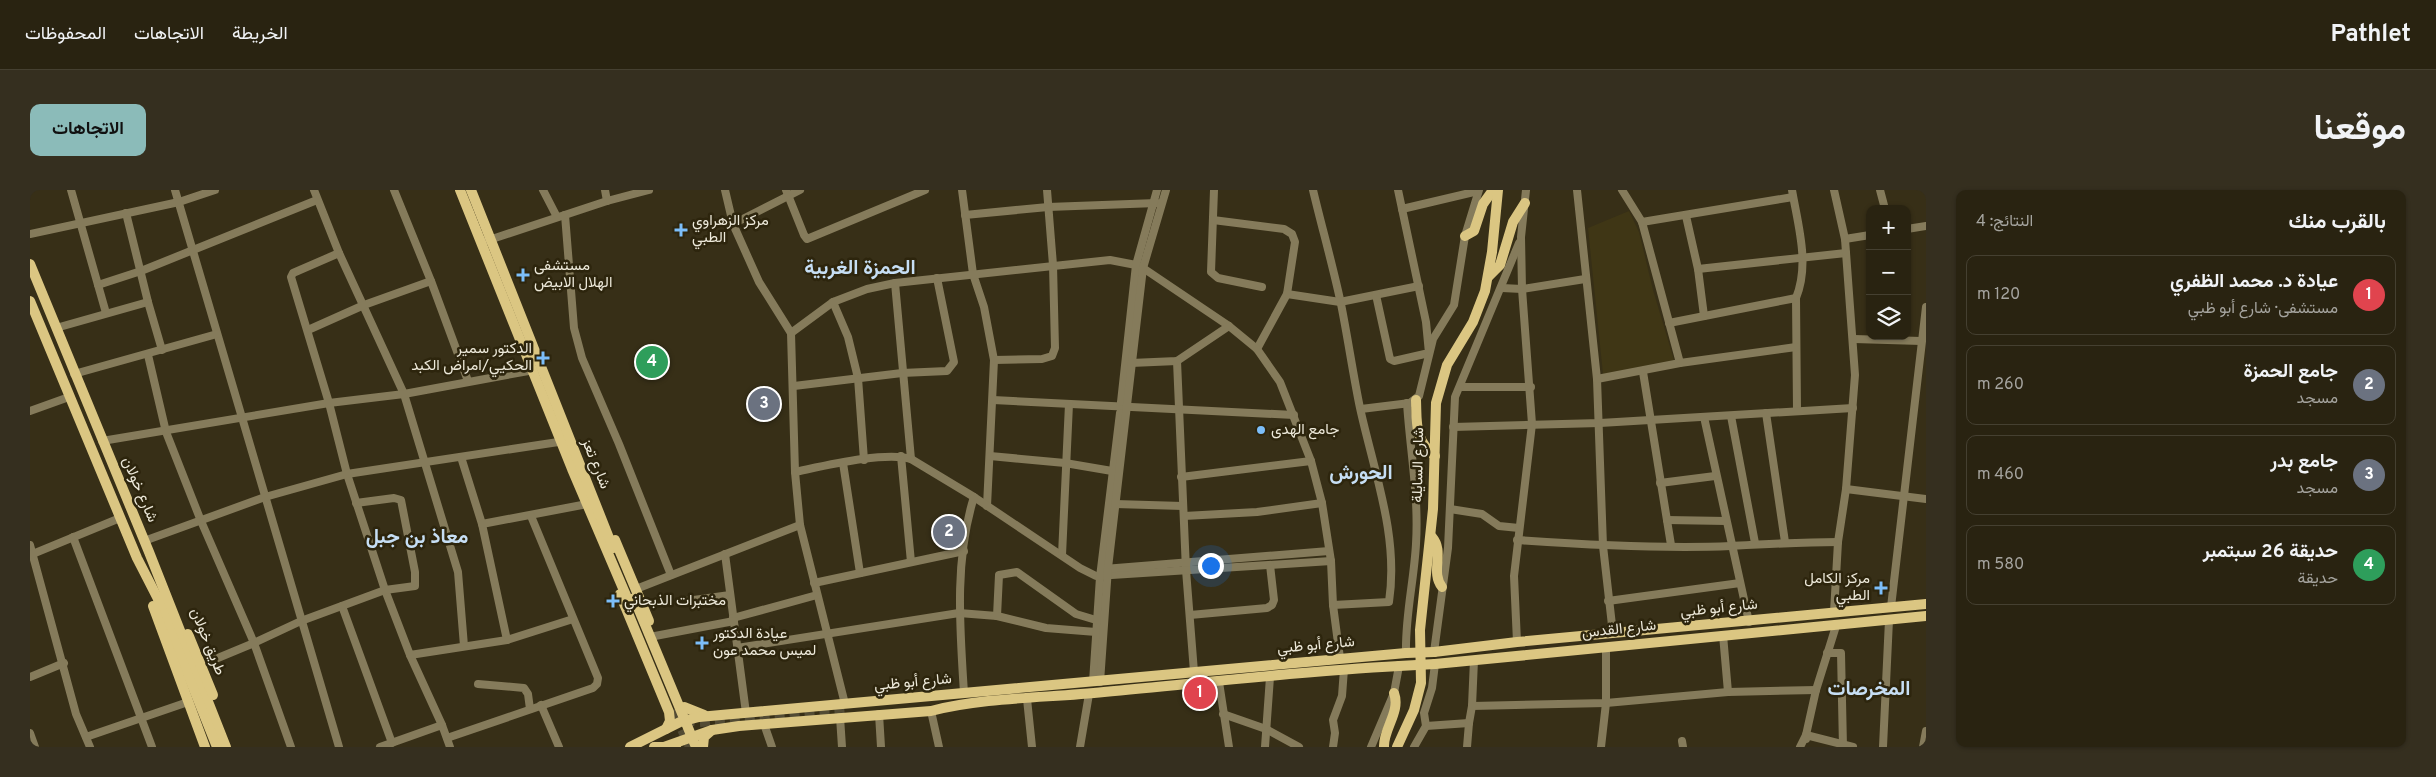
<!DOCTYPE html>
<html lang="ar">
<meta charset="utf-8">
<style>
:root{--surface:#292311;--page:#352f1f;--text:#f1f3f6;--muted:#a5a49f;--line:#454031;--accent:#8bbbb9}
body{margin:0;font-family:Overpass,Vazirmatn,sans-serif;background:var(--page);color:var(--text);direction:rtl}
.controls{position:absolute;right:15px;top:15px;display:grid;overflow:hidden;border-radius:10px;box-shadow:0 1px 4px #0004}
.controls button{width:45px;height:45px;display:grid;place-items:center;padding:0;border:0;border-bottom:1px solid var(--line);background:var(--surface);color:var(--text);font:25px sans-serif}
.you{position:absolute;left:1180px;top:375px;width:18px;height:18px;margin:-12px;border:4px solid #fff;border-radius:50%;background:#1a73e8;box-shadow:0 0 0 8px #1a73e833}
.badge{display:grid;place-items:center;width:32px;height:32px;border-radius:50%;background:var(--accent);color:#fff;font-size:16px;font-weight:700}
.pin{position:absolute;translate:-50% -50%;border:2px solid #fff;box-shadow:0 1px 5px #0006}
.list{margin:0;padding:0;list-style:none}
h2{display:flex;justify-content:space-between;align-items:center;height:65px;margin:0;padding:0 20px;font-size:21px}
h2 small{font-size:16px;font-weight:400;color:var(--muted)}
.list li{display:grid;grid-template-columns:32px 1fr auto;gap:15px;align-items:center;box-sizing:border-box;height:80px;margin:0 10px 10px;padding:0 10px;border:1px solid var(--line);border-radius:10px}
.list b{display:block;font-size:19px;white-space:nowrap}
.list p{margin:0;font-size:16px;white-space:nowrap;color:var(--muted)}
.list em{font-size:16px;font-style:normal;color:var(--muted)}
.icon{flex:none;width:28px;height:28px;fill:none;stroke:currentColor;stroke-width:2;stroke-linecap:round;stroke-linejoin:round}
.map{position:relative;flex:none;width:1896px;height:557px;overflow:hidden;direction:ltr;border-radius:10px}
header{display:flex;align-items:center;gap:30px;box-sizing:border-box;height:70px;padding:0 25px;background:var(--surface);border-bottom:1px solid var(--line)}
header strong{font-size:24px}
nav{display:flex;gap:28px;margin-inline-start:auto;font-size:18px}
.intro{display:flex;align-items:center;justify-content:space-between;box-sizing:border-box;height:120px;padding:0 30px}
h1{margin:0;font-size:35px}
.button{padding:12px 22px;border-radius:10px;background:var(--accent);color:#111;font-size:18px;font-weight:700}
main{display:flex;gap:30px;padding:0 30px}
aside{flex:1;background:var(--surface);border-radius:10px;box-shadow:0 1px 4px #0004}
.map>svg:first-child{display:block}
.built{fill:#3f3615}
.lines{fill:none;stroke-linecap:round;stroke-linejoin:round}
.major-tunnel{stroke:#524b34;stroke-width:10;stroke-dasharray:10 5;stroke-linecap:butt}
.minor{stroke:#857b5b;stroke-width:8}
.major{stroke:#dbc682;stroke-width:10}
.major-bridge{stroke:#dbc682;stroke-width:10}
.poi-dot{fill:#7cbef9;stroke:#2d250d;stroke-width:2}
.labels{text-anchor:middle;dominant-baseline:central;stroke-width:5;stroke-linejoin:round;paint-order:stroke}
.poi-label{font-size:15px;fill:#ede9da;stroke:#2d250d;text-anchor:start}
.street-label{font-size:15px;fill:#ede9da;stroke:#2d250d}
.district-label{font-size:20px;font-weight:bold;fill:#c6def4;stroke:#2d250d}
</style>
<header>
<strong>Pathlet</strong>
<nav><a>الخريطة</a><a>الاتجاهات</a><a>المحفوظات</a></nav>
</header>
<div class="intro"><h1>موقعنا</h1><a class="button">الاتجاهات</a></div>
<main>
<aside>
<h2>بالقرب منك<small>النتائج: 4</small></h2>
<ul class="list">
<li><span class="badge" style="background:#e0444e">1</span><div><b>عيادة د. محمد الظفري</b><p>مستشفى · شارع أبو ظبي</p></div><em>120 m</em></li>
<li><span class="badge" style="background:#6b7280">2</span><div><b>جامع الحمزة</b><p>مسجد</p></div><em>260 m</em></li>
<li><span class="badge" style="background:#6b7280">3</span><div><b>جامع بدر</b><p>مسجد</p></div><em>460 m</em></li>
<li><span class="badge" style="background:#2e9e5b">4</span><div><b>حديقة 26 سبتمبر</b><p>حديقة</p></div><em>580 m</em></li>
</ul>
</aside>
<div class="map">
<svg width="1896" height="557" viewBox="0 0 1896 557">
<rect width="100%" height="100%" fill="#372f17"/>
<polygon class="built" points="1599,21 1609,42 1623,100 1644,170 1573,184 1558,38"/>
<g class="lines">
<g class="major-tunnel">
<polyline points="643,521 655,530 669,532 816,521"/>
<polyline points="646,526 660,557"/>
</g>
<g class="minor">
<polyline points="41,0 76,123"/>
<polyline points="145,0 309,557"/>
<polyline points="284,0 309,63 374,204 428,382 434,456"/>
<polyline points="364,0 401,91 438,191"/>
<polyline points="513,0 527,27"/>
<polyline points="575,0 577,11"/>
<polyline points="695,0 703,34 729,92 761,143 765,282 770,335 815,514"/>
<polyline points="756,0 774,45 777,49 895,0"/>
<polyline points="932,0 943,84 954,117 964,170 957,316"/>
<polyline points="1184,0 1181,82 1188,88 1232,97"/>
<path d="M 1283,0 C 1292,38 1303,76 1311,114 C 1318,149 1323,184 1330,218 C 1344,282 1369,346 1359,412 L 1303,415"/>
<polyline points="1547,0 1567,189 1573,356 1583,444"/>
<polyline points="1592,0 1612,32 1650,173"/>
<path d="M 1762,0 C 1768,35 1780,74 1766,108 L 1767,220"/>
<polyline points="1850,0 1855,19"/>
<polyline points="1372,19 1448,1"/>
<polyline points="96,23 118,112 132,160"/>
<polyline points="535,25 544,138 552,168 589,254 641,385"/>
<polyline points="935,25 1018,17 1127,13"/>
<polyline points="1656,26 1668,79 1674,126"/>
<polyline points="1183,30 1254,39 1262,44 1265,52 1257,104 1227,159"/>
<polyline points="1612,32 1763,7"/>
<polyline points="703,34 770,0"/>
<polyline points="1877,39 1896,36"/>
<polyline points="0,44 149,12 185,0"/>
<polyline points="1815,49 1840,45"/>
<polyline points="456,51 577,11 619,0"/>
<polyline points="309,63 263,83 261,87 299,213 317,284 355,400 380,465 412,535"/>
<polyline points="1668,79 1816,63"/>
<polyline points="865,93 881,269"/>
<polyline points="68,95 111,81 287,10"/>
<polyline points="1472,98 1492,99 1555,89"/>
<polyline points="1257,104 1310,112 1389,96"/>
<polyline points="1346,105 1360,169 1364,171 1399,163 1396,132 1368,0"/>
<polyline points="803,112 818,147 828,188 834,270"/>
<polyline points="1639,133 1766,108"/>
<polyline points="26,138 118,112"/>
<polyline points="278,140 334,115 401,91"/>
<polyline points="761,143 803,112 837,99 865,93 1080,70 1106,75 1113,78 1199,136 1227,159 1250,192 1281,271 1292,313 1301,371 1303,415 1310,468"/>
<polyline points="1824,149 1891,151"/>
<polyline points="118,165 136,242 171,331 224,453 271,431 355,400 385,396 385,382 371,310 364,308 326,313"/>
<polyline points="964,170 1012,169 1022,166 1025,158 1023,75 1017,0"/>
<polyline points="1147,171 1156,380 1164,482"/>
<polyline points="1101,173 1147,171 1199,136"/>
<polyline points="1613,182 1641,355"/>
<polyline points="44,184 187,144"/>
<polyline points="1567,189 1650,173 1766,157"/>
<polyline points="764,196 872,183 917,181 924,172 907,88"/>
<polyline points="1430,197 1501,197"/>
<polyline points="963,210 1264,225"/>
<polyline points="1091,212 1106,75 1127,0"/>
<polyline points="1331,219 1380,213 1389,206 1403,149 1424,115 1435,46 1449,0"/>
<polyline points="0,221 39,207"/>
<polyline points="1736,223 1755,352"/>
<polyline points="1701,226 1725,353"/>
<polyline points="1674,227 1719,432"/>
<polyline points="1423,237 1570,233 1823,218"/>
<polyline points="72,251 299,213 374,204 504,180"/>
<polyline points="871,266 881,372"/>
<polyline points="960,266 1035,273 1082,281"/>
<polyline points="431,267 452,334 477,450"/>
<polyline points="813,273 830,383"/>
<path d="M 765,282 C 794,276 855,261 881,269 L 944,307 L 1050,378 L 1066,386 L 1301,371"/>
<polyline points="1151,287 1281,271"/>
<polyline points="1630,293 1685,286"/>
<polyline points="1816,299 1896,309"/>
<polyline points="1085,314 1153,316"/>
<polyline points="1420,319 1452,324 1469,336 1489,338"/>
<polyline points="1154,326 1227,322 1292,313"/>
<polyline points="1637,330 1696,331"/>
<polyline points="452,334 552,315"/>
<polyline points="43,347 122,557"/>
<path d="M 1487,350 C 1558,355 1630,359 1701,356 C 1737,354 1772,352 1808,352"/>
<polyline points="114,351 235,307 317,284 535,251"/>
<polyline points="0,355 46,524 60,557"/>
<polyline points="695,364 716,523"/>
<polyline points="0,365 90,328"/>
<polyline points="1032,365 1039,214"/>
<polyline points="1074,379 1299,361"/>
<polyline points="784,393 934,361"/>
<polyline points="606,399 770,335"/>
<polyline points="1578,411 1710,393"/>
<polyline points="649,412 700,405"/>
<polyline points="312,416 362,553"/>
<polyline points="1861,417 1896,117"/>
<polyline points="1804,422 1808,352 1816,299 1825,185 1815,49 1804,0"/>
<polyline points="1160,425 1237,418 1242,415 1244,410 1240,375"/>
<polyline points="967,426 969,385 987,382 1046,424 1066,430"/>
<polyline points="703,428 787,405"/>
<polyline points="1693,445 1698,502"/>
<polyline points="625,446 704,431"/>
<polyline points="1487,452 1484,386 1502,234 1492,99 1491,47 1496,0"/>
<polyline points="707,458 929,423 967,426 1016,438 1066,442"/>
<polyline points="1404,462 1418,358 1425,207 1489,53"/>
<path d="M 1376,463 C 1375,426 1384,391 1386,354 C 1389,306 1380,260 1377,213"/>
<polyline points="1797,463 1811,463 1813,557"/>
<polyline points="380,465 477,450 543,429"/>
<polyline points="171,475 224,453 261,557"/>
<polyline points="0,487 34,473"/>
<polyline points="1063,492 1070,387 1090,223"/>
<polyline points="1070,492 1078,378 1113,78 1136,0"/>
<polyline points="1189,492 1199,557"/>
<polyline points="448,494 494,498 498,504 500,519"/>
<path d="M 934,503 C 930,439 924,370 944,307"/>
<polyline points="997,509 1002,557"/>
<polyline points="511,515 529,557"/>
<polyline points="1442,516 1576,513 1698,502 1786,500"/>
<polyline points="901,521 909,557"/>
<polyline points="849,524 851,557"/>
<polyline points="1193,524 1236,539 1269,557"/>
<polyline points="810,527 812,557"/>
<polyline points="734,534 742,557"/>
<polyline points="1396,536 1439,533"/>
<polyline points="0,543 5,557"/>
<polyline points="56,547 158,512"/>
<polyline points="417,548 563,498 567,494 568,488 501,326"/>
<polyline points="1776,549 1776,545 1823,557"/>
<polyline points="1652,551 1653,557"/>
<polyline points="350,557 412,535 420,557"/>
<polyline points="1050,557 1059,504"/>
<polyline points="1235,557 1240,487"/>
<polyline points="1303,557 1305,543 1303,530 1312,506 1314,479"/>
<polyline points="1341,557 1364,503 1369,476"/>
<polyline points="1384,557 1396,536 1394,523 1402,498 1405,474"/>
<polyline points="1437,557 1439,533 1442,516 1444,470"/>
<polyline points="1571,557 1576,513 1576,457"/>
<polyline points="1770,557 1776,545 1786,500 1806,436"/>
<polyline points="1853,557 1859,430"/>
<polyline points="1893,557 1896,541"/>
</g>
<g class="major">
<polyline points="430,0 542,279 598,410"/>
<polyline points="441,0 583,358"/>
<polyline points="1435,46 1444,41 1453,14 1463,0"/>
<polyline points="0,74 119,362 196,557"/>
<polyline points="1458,87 1470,75 1483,32 1495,13"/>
<polyline points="0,111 107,368 127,407 187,557"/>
<path d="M 1386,210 C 1387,234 1384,249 1405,266"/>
<path d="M 1402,347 C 1415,362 1400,382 1412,397"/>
<polyline points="585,350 619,431"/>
<polyline points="590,404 639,522 640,531 636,539"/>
<polyline points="123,416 175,557"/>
<polyline points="158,444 183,505"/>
<polyline points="1404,462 1487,452 1896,414"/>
<polyline points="1405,474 1896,426"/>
<polyline points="654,517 674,525"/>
<polyline points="600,557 650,532 669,527 1376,463"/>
<path d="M 634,557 L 682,540 L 709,536 L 901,521 C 955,507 1018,508 1074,502 C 1172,493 1271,481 1369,476"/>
<polyline points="673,557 674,547 682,540"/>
<path d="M 1354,557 C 1353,539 1371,522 1364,503"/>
<polyline points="1367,557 1384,520 1391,493 1390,440 1403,319 1406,213 1417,175 1443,132 1455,101 1462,62 1468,0"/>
</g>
<g class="major-bridge">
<polyline points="604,408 666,557"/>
<polyline points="1376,463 1404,462"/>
<polyline points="1369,476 1405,474"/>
<polyline points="624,557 646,557"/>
</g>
</g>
<g class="poi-dot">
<path d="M648.5 32.5h5v5h5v5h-5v5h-5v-5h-5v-5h5z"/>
<path d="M490.5 77.5h5v5h5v5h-5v5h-5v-5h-5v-5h5z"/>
<path d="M510.5 160.5h5v5h5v5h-5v5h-5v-5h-5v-5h5z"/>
<circle cx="1231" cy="240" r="5"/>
<path d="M1848.5 390.5h5v5h5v5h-5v5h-5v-5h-5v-5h5z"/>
<path d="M580.5 403.5h5v5h5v5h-5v5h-5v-5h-5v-5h5z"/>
<path d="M669.5 445.5h5v5h5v5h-5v5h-5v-5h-5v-5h5z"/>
</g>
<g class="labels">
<g class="poi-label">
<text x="662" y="31">مركز الزهراوي<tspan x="662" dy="17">الطبي</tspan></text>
<text x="504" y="76">مستشفى<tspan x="504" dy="17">الهلال الابيض</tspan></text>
<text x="502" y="159" text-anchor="end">الدكتور سمير<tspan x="502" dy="17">الحكيي/امراض الكبد</tspan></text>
<text x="1241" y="240">جامع الهدى</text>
<text x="1840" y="389" text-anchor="end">مركز الكامل<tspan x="1840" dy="17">الطبي</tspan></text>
<text x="594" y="411">مختبرات الذبحاني</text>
<text x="683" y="444">عيادة الدكتور<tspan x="683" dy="17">لميس محمد عون</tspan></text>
</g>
<g class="street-label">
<text transform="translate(565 274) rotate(68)">شارع تعز</text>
<text transform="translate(1389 275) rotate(-89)">شارع السايلة</text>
<text transform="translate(109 300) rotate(67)">شارع خولان</text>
<text transform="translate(1689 419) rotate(-6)">شارع أبو ظبي</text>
<text transform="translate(1589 440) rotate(-6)">شارع القدس</text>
<text transform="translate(177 452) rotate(68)">طريق خولان</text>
<text transform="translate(1286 456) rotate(-5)">شارع أبو ظبي</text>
<text transform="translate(883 493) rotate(-5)">شارع أبو ظبي</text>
</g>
<g class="district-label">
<text x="830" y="79">الحمزة الغربية</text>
<text x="1331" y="284">الحورش</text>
<text x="387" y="348">معاذ بن جبل</text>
<text x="1839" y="500">المخرصات</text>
</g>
</g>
</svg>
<div class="controls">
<button>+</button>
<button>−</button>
<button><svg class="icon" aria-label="layers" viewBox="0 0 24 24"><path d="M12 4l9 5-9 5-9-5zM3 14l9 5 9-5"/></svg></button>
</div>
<div class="you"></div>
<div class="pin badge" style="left:1170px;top:503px;background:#e0444e">1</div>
<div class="pin badge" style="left:919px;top:342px;background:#6b7280">2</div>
<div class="pin badge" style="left:734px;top:214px;background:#6b7280">3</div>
<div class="pin badge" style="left:622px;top:172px;background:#2e9e5b">4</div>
</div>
</main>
